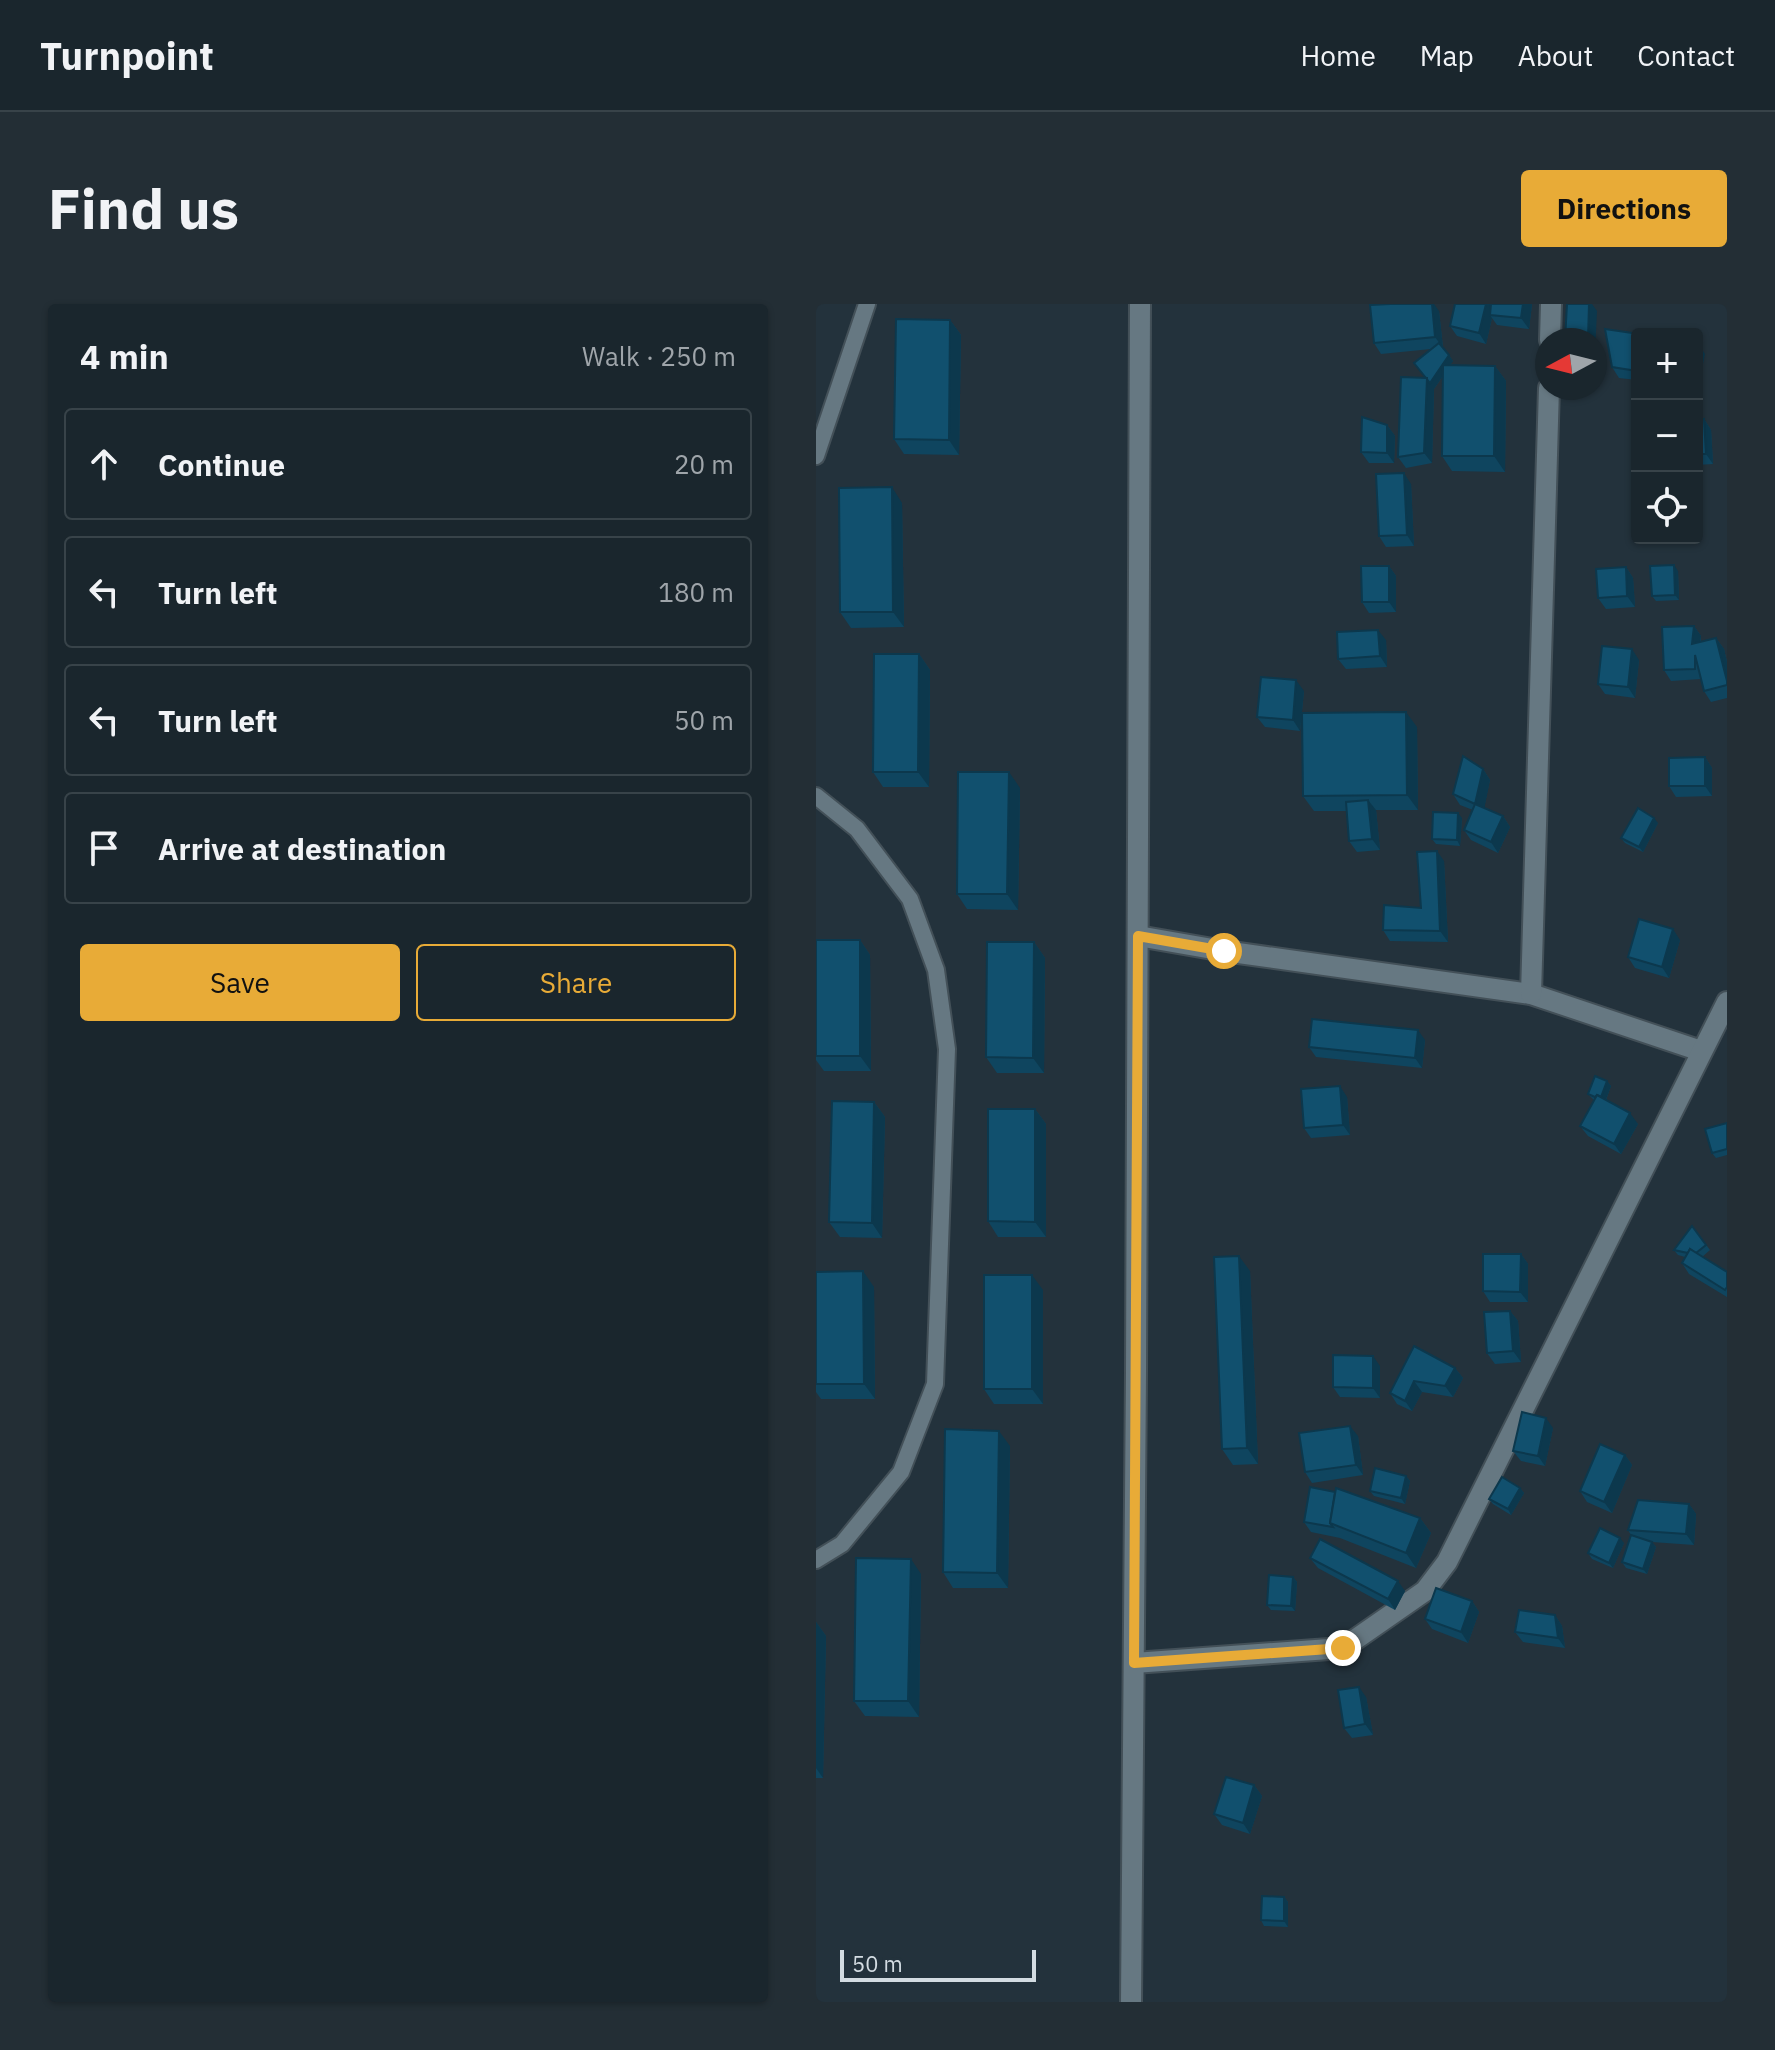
<!DOCTYPE html>
<meta charset="utf-8">
<style>
:root{--surface:#1a262d;--page:#232e35;--text:#f1f3f6;--muted:#9fa5aa;--line:#384349;--accent:#e8ab37}
body{margin:0;font-family:"IBM Plex Sans",sans-serif;background:var(--page);color:var(--text)}
.controls{position:absolute;right:24px;top:24px;display:grid;overflow:hidden;border-radius:8px;box-shadow:0 2px 6px #0004}
.controls button{width:72px;height:72px;display:grid;place-items:center;padding:0;border:0;border-bottom:2px solid var(--line);background:var(--surface);color:var(--text);font:40px sans-serif}
.compass{position:absolute;left:719px;top:24px;width:72px;height:72px;border-radius:50%;background:var(--surface);box-shadow:0 2px 6px #0004;rotate:263deg}
.scale{position:absolute;left:24px;bottom:20px;width:196px;box-sizing:border-box;padding-left:8px;border:4px solid #d3dce2;border-top:0;font-size:22px;line-height:28px;white-space:nowrap;color:#d3dce2;-webkit-text-stroke:6px #23323c;paint-order:stroke}
.stop{position:absolute;width:24px;height:24px;margin:-18px;border:6px solid #e8ab37;border-radius:50%;background:#fff}
.stop.end{background:#e8ab37;border-color:#fff;box-shadow:0 2px 8px #0008}
.list{margin:0;padding:0;list-style:none}
h2{display:flex;justify-content:space-between;align-items:center;height:104px;margin:0;padding:0 32px;font-size:34px}
h2 small{font-size:26px;font-weight:400;color:var(--muted)}
.list li{display:grid;grid-template-columns:52px 1fr auto;gap:24px;align-items:center;box-sizing:border-box;height:112px;margin:0 16px 16px;padding:0 16px;border:2px solid var(--line);border-radius:8px}
.list b{display:block;font-size:30px;white-space:nowrap}
.list em{font-size:26px;font-style:normal;color:var(--muted)}
.actions{display:flex;gap:16px;padding:24px 32px}
.actions a{flex:1;padding:18px 0;border:2px solid var(--accent);border-radius:8px;text-align:center;font-size:28px;color:var(--accent)}
.actions .main{background:var(--accent);color:#111}
.icon{flex:none;width:44px;height:44px;fill:none;stroke:currentColor;stroke-width:2;stroke-linecap:round;stroke-linejoin:round}
.map{position:relative;flex:none;width:911px;height:1698px;overflow:hidden;border-radius:8px}
header{display:flex;align-items:center;gap:48px;box-sizing:border-box;height:112px;padding:0 40px;background:var(--surface);border-bottom:2px solid var(--line)}
header strong{font-size:38px}
nav{display:flex;gap:44px;margin-inline-start:auto;font-size:28px}
.intro{display:flex;align-items:center;justify-content:space-between;box-sizing:border-box;height:192px;padding:0 48px}
h1{margin:0;font-size:56px}
.button{padding:20px 36px;border-radius:8px;background:var(--accent);color:#111;font-size:28px;font-weight:700}
main{display:flex;gap:48px;padding:0 48px}
aside{flex:1;background:var(--surface);border-radius:8px;box-shadow:0 2px 6px #0004}
.map>svg:first-child{display:block}
.lines{fill:none;stroke-linecap:round;stroke-linejoin:round}
.lane-casing{stroke:#435058;stroke-width:20}
.street-casing{stroke:#435058;stroke-width:24}
.secondary-casing{stroke:#435058;stroke-width:24}
.lane{stroke:#667882;stroke-width:16}
.street{stroke:#667882;stroke-width:20}
.secondary{stroke:#667882;stroke-width:20}
.wall{fill:#0f455f}
.shaded-wall{fill:#0c384d}
.building{fill:#11506e;stroke:#0c384d;stroke-width:2}
.route{stroke:#e8ab37;stroke-width:10}
</style>
<header>
<strong>Turnpoint</strong>
<nav><a>Home</a><a>Map</a><a>About</a><a>Contact</a></nav>
</header>
<div class="intro"><h1>Find us</h1><a class="button">Directions</a></div>
<main>
<aside>
<h2>4 min<small>Walk · 250 m</small></h2>
<ul class="list">
<li><svg class="icon" aria-label="ahead" viewBox="0 0 24 24"><path d="M12 20V5M6 11l6-6 6 6"/></svg><div><b>Continue</b></div><em>20 m</em></li>
<li><svg class="icon" aria-label="left" viewBox="0 0 24 24"><path d="M17 20v-9H6M10 6l-5 5 5 5"/></svg><div><b>Turn left</b></div><em>180 m</em></li>
<li><svg class="icon" aria-label="left" viewBox="0 0 24 24"><path d="M17 20v-9H6M10 6l-5 5 5 5"/></svg><div><b>Turn left</b></div><em>50 m</em></li>
<li><svg class="icon" aria-label="arrive" viewBox="0 0 24 24"><path d="M6 21V4h12l-3 4 3 4H6"/></svg><div><b>Arrive at destination</b></div></li>
</ul>
<div class="actions"><a class="main">Save</a><a>Share</a></div>
</aside>
<div class="map">
<svg width="911" height="1698" viewBox="0 0 911 1698">
<rect width="100%" height="100%" fill="#23323c"/>
<g class="lines">
<g class="lane-casing">
<g id="lane">
<polyline points="0,152 51,0"/>
<polyline points="0,492 41,525 94,595 120,666 131,745 119,1080 85,1168 26,1240 0,1256"/>
</g>
</g>
<g class="street-casing">
<g id="street">
<polyline points="734,36 735,0"/>
<polyline points="322,632 408,647 715,690 885,747"/>
<polyline points="715,690 733,84"/>
<polyline points="318,1359 527,1344 609,1287 631,1258 911,698"/>
</g>
</g>
<g class="secondary-casing">
<polyline id="secondary" points="315,1698 320,1069 324,0"/>
</g>
<use href="#lane" class="lane"/>
<use href="#street" class="street"/>
<use href="#secondary" class="secondary"/>
</g>
<g class="wall">
<polygon points="639,0 716,0 713,25 681,21 676,14 670,40 641,32 634,22"/>
<polygon points="623,7 627,43 637,57 634,61 679,62 690,77 689,168 636,167 626,152 627,72 618,85 616,159 590,164 582,153 610,74 615,45 565,50 558,39"/>
<polygon points="134,16 145,31 143,151 88,150 78,135"/>
<polygon points="821,30 821,76 803,74 796,63"/>
<polygon points="888,115 895,126 897,160 881,161 881,116"/>
<polygon points="571,121 579,132 578,159 553,159 545,148"/>
<polygon points="595,180 598,242 570,243 563,232"/>
<polygon points="86,199 88,323 35,324 24,308"/>
<polygon points="573,262 580,272 580,308 553,309 546,298"/>
<polygon points="810,263 817,274 819,303 790,305 782,294"/>
<polygon points="862,267 863,296 840,297 836,292"/>
<polygon points="878,322 885,332 885,338 900,334 908,345 911,358 911,394 895,398 888,387 885,375 855,377 848,366"/>
<polygon points="570,336 571,363 530,365 522,355"/>
<polygon points="103,350 114,366 113,483 67,483 57,468"/>
<polygon points="823,356 819,394 789,390 782,380"/>
<polygon points="488,387 484,427 449,423 441,413"/>
<polygon points="601,423 602,506 560,506 564,546 541,548 533,537 531,507 498,507 487,492"/>
<polygon points="889,453 896,464 896,492 860,493 853,482"/>
<polygon points="667,465 674,476 668,504 687,512 694,523 682,549 655,536 648,526 657,506 644,501 637,490"/>
<polygon points="204,484 202,606 151,605 141,590"/>
<polygon points="646,514 644,542 620,540 616,535"/>
<polygon points="842,519 827,548 809,539 805,534"/>
<polygon points="628,557 632,638 574,637 567,626 605,604"/>
<polygon points="0,636 44,636 54,651 55,767 8,767 0,756"/>
<polygon points="864,636 853,674 819,664 812,653"/>
<polygon points="218,638 229,654 228,769 181,769 170,753"/>
<polygon points="609,736 606,764 500,753 493,743"/>
<polygon points="791,777 795,782 790,796 822,820 805,850 772,832 764,822 778,796 772,790"/>
<polygon points="531,793 534,831 495,834 488,824"/>
<polygon points="58,798 69,813 66,934 24,933 13,918"/>
<polygon points="219,805 230,820 230,933 182,933 172,917"/>
<polygon points="911,820 911,851 900,854 896,849"/>
<polygon points="876,922 894,946 886,953 911,968 911,993 873,970 866,959 869,953 862,951 858,946"/>
<polygon points="705,950 712,960 712,998 674,998 667,987"/>
<polygon points="434,967 442,1160 417,1161 406,1145"/>
<polygon points="0,968 58,983 59,1095 5,1095 0,1088"/>
<polygon points="227,986 227,1100 178,1100 168,1085"/>
<polygon points="694,1007 702,1017 705,1058 679,1060 671,1049"/>
<polygon points="598,1042 639,1064 647,1074 637,1093 606,1088 596,1107 581,1100 574,1089"/>
<polygon points="564,1062 564,1094 524,1093 517,1083"/>
<polygon points="737,1124 729,1162 705,1157 697,1147"/>
<polygon points="542,1132 547,1171 496,1179 489,1168"/>
<polygon points="194,1142 192,1284 137,1284 127,1268"/>
<polygon points="809,1151 816,1161 796,1209 771,1198 764,1187"/>
<polygon points="590,1172 594,1177 589,1200 558,1192 554,1187"/>
<polygon points="704,1184 708,1189 695,1211 677,1200 673,1195"/>
<polygon points="873,1200 880,1210 878,1241 836,1238 840,1243 831,1270 810,1264 806,1258 815,1231 812,1226"/>
<polygon points="604,1214 615,1229 600,1264 524,1234 495,1228 488,1218"/>
<polygon points="808,1239 797,1264 776,1255 772,1249"/>
<polygon points="494,1254 589,1287 579,1306 502,1264"/>
<polygon points="105,1270 103,1413 49,1412 38,1397"/>
<polygon points="477,1273 481,1278 479,1307 455,1306 451,1301"/>
<polygon points="656,1297 663,1308 652,1339 616,1325 609,1315"/>
<polygon points="739,1311 746,1322 749,1344 707,1338 699,1328"/>
<polygon points="0,1318 10,1332 7,1474 0,1474"/>
<polygon points="550,1393 557,1431 536,1434 528,1424"/>
<polygon points="438,1481 446,1492 434,1530 406,1521 398,1510"/>
<polygon points="468,1593 472,1598 472,1623 448,1622 445,1616"/>
</g>
<g class="shaded-wall">
<polygon points="616,0 618,0 623,7 627,44 619,33"/>
<polygon points="670,0 677,0 674,11 676,14 670,40 663,29"/>
<polygon points="707,0 716,0 713,25 705,14"/>
<polygon points="773,0 776,0 781,7 779,49 779,36 772,36"/>
<polygon points="134,16 145,31 143,151 133,136"/>
<polygon points="882,39 889,50 882,85 881,83"/>
<polygon points="779,50 785,80 781,74 779,64"/>
<polygon points="633,51 637,57 618,85 616,159 608,149 611,74"/>
<polygon points="679,62 690,77 689,168 678,152"/>
<polygon points="888,115 895,126 897,160 890,150"/>
<polygon points="571,121 579,132 578,159 571,149"/>
<polygon points="588,169 595,180 598,242 591,231"/>
<polygon points="76,183 86,199 88,323 77,308"/>
<polygon points="858,261 862,267 863,296 859,291"/>
<polygon points="573,262 580,272 580,308 573,298"/>
<polygon points="810,263 817,274 819,303 811,292"/>
<polygon points="878,322 885,332 883,351 876,340"/>
<polygon points="562,326 570,336 571,363 564,352"/>
<polygon points="900,334 908,345 911,358 911,377"/>
<polygon points="816,345 823,356 819,394 812,383"/>
<polygon points="103,350 114,366 113,483 102,468"/>
<polygon points="480,376 488,387 484,427 477,416"/>
<polygon points="590,408 601,423 602,506 591,491"/>
<polygon points="889,453 896,464 896,492 889,482"/>
<polygon points="667,465 674,476 667,511 659,500"/>
<polygon points="193,468 204,484 202,606 191,590"/>
<polygon points="552,496 560,506 564,546 556,535"/>
<polygon points="642,509 646,514 644,542 641,536"/>
<polygon points="687,512 694,523 682,549 675,538"/>
<polygon points="838,514 842,519 827,548 823,543"/>
<polygon points="621,547 628,557 632,638 624,627"/>
<polygon points="857,625 864,636 853,674 846,663"/>
<polygon points="44,636 54,651 55,767 44,752"/>
<polygon points="218,638 229,654 228,769 217,754"/>
<polygon points="602,726 609,736 606,764 599,754"/>
<polygon points="791,777 795,782 788,801 784,796"/>
<polygon points="524,782 531,793 534,831 527,821"/>
<polygon points="58,798 69,813 66,934 56,919"/>
<polygon points="219,805 230,820 230,933 219,918"/>
<polygon points="814,809 822,820 805,850 798,840"/>
<polygon points="705,950 712,960 712,998 704,988"/>
<polygon points="423,952 434,967 442,1160 431,1144"/>
<polygon points="47,967 58,983 59,1095 48,1080"/>
<polygon points="216,971 227,986 227,1100 216,1085"/>
<polygon points="694,1007 702,1017 705,1058 697,1047"/>
<polygon points="557,1052 564,1062 564,1094 557,1084"/>
<polygon points="639,1064 647,1074 637,1093 629,1082"/>
<polygon points="598,1077 606,1088 596,1107 589,1097"/>
<polygon points="730,1114 737,1124 729,1162 722,1152"/>
<polygon points="534,1122 542,1132 547,1171 540,1161"/>
<polygon points="183,1127 194,1142 192,1284 181,1269"/>
<polygon points="809,1151 816,1161 796,1209 788,1198"/>
<polygon points="590,1172 594,1177 589,1200 585,1194"/>
<polygon points="704,1184 708,1189 695,1211 692,1205"/>
<polygon points="873,1200 880,1210 878,1241 870,1230"/>
<polygon points="604,1214 615,1229 600,1264 590,1249"/>
<polygon points="804,1234 808,1239 797,1264 793,1259"/>
<polygon points="836,1238 840,1243 831,1270 827,1265"/>
<polygon points="95,1255 105,1270 103,1413 92,1397"/>
<polygon points="477,1273 481,1278 479,1307 475,1302"/>
<polygon points="582,1277 589,1287 579,1306 572,1295"/>
<polygon points="656,1297 663,1308 652,1339 645,1328"/>
<polygon points="739,1311 746,1322 749,1344 742,1334"/>
<polygon points="0,1318 10,1332 7,1474 0,1464"/>
<polygon points="543,1383 550,1393 557,1431 549,1420"/>
<polygon points="438,1481 446,1492 434,1530 427,1519"/>
<polygon points="468,1593 472,1598 472,1623 468,1617"/>
</g>
<g class="building">
<polygon points="574,0 616,0 619,33 558,39 554,1"/>
<polygon points="639,0 670,0 663,29 634,22"/>
<polygon points="675,0 707,0 705,14 674,11"/>
<polygon points="751,0 773,0 772,36 749,36"/>
<polygon points="80,15 134,16 133,136 78,135"/>
<polygon points="789,25 823,30 821,30 821,67 796,63"/>
<polygon points="623,39 633,51 614,79 598,59"/>
<polygon points="627,61 679,62 678,152 626,152"/>
<polygon points="585,73 611,74 608,149 582,153"/>
<polygon points="546,113 571,121 571,149 545,148"/>
<polygon points="888,115 890,150 881,150 881,116"/>
<polygon points="588,169 591,231 563,232 560,170"/>
<polygon points="76,183 77,308 24,308 23,184"/>
<polygon points="858,261 859,291 836,292 834,262"/>
<polygon points="545,262 573,262 573,298 546,298"/>
<polygon points="810,263 811,292 782,294 780,265"/>
<polygon points="878,322 876,340 900,334 911,377 911,381 888,387 879,351 879,365 848,366 846,323"/>
<polygon points="562,326 564,352 522,355 521,328"/>
<polygon points="786,342 816,345 812,383 782,380"/>
<polygon points="58,350 103,350 102,468 57,468"/>
<polygon points="445,373 480,376 477,416 441,413"/>
<polygon points="590,408 591,491 487,492 486,409"/>
<polygon points="647,452 667,465 659,500 637,490"/>
<polygon points="889,453 889,482 853,482 853,454"/>
<polygon points="142,468 193,468 191,590 141,590"/>
<polygon points="552,496 556,535 533,537 530,498"/>
<polygon points="659,500 687,512 675,538 648,526"/>
<polygon points="822,504 838,514 823,543 805,534"/>
<polygon points="617,508 642,509 641,536 616,535"/>
<polygon points="621,547 624,627 567,626 568,601 605,604 601,548"/>
<polygon points="823,615 857,625 846,663 812,653"/>
<rect x="0" y="636" width="44" height="116"/>
<polygon points="171,638 218,638 217,754 170,753"/>
<polygon points="496,715 602,726 599,754 493,743"/>
<polygon points="779,772 791,777 785,793 781,791 779,793 772,790"/>
<polygon points="524,782 527,821 488,824 485,785"/>
<polygon points="781,791 814,809 798,840 764,822"/>
<polygon points="16,797 58,798 56,919 13,918"/>
<polygon points="172,805 219,805 219,918 172,917"/>
<polygon points="911,819 911,845 896,849 889,825"/>
<polygon points="876,922 890,941 880,949 874,945 872,949 858,946"/>
<polygon points="874,945 911,968 911,983 909,986 866,959"/>
<polygon points="667,950 705,950 704,988 667,987"/>
<polygon points="423,952 431,1144 406,1145 398,953"/>
<polygon points="47,967 48,1080 0,1080 0,968"/>
<rect x="168" y="971" width="48" height="114"/>
<polygon points="694,1007 697,1047 671,1049 668,1008"/>
<polygon points="598,1042 639,1064 629,1082 598,1077 589,1097 574,1089"/>
<polygon points="517,1051 557,1052 557,1084 517,1083"/>
<polygon points="706,1108 730,1114 722,1152 697,1147"/>
<polygon points="534,1122 540,1161 489,1168 483,1129"/>
<polygon points="129,1125 183,1127 181,1269 127,1268"/>
<polygon points="784,1140 809,1151 788,1198 764,1187"/>
<polygon points="559,1164 590,1172 585,1194 554,1187"/>
<polygon points="686,1173 704,1184 692,1205 673,1195"/>
<polygon points="494,1183 519,1188 514,1219 517,1223 488,1218"/>
<polygon points="520,1184 604,1214 590,1249 514,1219"/>
<polygon points="822,1196 873,1200 870,1230 812,1226"/>
<polygon points="784,1224 804,1234 793,1259 772,1249"/>
<polygon points="815,1231 836,1238 827,1265 806,1258"/>
<polygon points="504,1235 582,1277 572,1295 494,1254"/>
<polygon points="40,1254 95,1255 92,1397 38,1397"/>
<polygon points="453,1271 477,1273 475,1302 451,1301"/>
<polygon points="620,1284 656,1297 645,1328 609,1315"/>
<polygon points="703,1306 739,1311 742,1334 699,1328"/>
<polygon points="543,1383 549,1420 528,1424 522,1386"/>
<polygon points="410,1473 438,1481 427,1519 398,1510"/>
<polygon points="446,1592 468,1593 468,1617 445,1616"/>
</g>
<g class="lines">
<polyline class="route" points="408,647 322,632 318,1359 527,1344"/>
</g>
</svg>
<div class="controls">
<button>+</button>
<button>−</button>
<button><svg class="icon" aria-label="locate" viewBox="0 0 24 24"><circle cx="12" cy="12" r="6"/><path d="M12 2v4M12 18v4M2 12h4M18 12h4"/></svg></button>
</div>
<svg class="compass" viewBox="-18 -18 36 36"><path d="M0-13l5 13h-10z" fill="#e53935"/><path d="M0 13l5-13h-10z" fill="#9fa5aa"/></svg>
<div class="scale">50 m</div>
<div class="stop" style="left:408px;top:647px"></div>
<div class="stop end" style="left:527px;top:1344px"></div>
</div>
</main>
